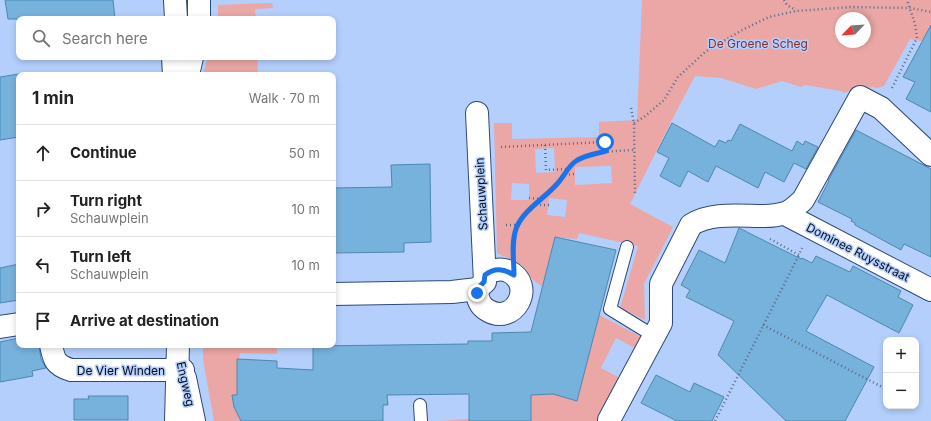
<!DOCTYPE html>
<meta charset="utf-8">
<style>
:root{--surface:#fff;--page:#f2f2f2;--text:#222;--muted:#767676;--line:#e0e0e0}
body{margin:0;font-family:Inter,sans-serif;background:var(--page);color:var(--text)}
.controls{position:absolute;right:12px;bottom:12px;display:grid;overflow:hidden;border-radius:8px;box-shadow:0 2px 6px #0003}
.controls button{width:36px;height:36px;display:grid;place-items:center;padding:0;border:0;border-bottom:1px solid var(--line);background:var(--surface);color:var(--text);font:20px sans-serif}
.compass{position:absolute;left:835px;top:12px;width:36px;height:36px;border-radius:50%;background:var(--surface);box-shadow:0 2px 6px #0003;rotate:245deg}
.stop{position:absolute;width:12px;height:12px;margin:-9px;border:3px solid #1a73e8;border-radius:50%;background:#fff}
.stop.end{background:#1a73e8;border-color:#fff;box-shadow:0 1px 4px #0008}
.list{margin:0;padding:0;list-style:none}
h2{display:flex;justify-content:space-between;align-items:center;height:52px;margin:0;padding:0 16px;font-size:17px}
h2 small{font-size:13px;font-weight:400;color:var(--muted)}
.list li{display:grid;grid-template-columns:26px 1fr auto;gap:12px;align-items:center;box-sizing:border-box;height:56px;padding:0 16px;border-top:1px solid var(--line)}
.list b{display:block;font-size:15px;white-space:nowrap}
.list p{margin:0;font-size:13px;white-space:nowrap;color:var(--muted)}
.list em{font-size:13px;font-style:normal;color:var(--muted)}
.icon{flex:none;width:22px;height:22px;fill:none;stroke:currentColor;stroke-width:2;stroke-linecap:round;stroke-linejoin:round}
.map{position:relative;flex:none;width:931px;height:421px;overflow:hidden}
.search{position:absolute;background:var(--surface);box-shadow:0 2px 6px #0003;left:16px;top:16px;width:320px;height:44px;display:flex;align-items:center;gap:10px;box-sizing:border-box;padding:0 14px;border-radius:8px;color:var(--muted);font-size:15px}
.panel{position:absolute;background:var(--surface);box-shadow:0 2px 6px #0003;left:16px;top:72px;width:320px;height:276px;border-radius:8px}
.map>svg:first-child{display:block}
.green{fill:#eaa7a5;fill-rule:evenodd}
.building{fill:#77b2dc;stroke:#4d87af}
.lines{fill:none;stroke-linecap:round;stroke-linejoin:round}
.service-casing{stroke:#2e4a79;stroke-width:14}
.minor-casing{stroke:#2e4a79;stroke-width:24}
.tertiary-casing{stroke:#2e4a79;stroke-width:24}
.path{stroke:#596b8a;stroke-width:2.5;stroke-dasharray:1 3;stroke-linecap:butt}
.service{stroke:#fff;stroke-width:12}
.minor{stroke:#fff;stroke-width:22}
.tertiary{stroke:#fff;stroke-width:22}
.route{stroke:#1a73e8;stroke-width:5}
.labels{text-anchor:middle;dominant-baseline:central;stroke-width:3;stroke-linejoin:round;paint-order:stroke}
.park-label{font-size:12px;fill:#852d32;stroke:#b4cffc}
.street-label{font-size:12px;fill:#020b1d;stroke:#b4cffc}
</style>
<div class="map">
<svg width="931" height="421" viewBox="0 0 931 421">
<rect width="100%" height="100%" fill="#b4cffc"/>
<g class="green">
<path d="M 642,0 L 931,0 L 931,43 L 910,39 L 884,86 L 877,88 L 873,87 L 846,92 L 845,93 L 841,91 L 805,85 L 801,87 L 782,81 L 756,89 L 721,78 L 695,76 L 675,114 L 630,204 L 673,227 L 644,284 L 645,320 L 620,308 L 638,246 L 579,233 L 577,239 L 555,237 L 542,287 L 531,278 L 522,265 L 497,253 L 494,123 L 512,123 L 512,139 L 599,137 L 599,122 L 637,120 ZM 841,18 L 865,18 L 865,42 L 841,42 ZM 554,148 L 555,172 L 536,173 L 535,149 ZM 611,166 L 612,183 L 575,185 L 575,167 ZM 512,183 L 529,184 L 529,200 L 511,200 ZM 549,198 L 567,200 L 565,217 L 547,215 Z"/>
<polygon points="272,3 273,8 255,9 256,19 218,19 218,5"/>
<polygon points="208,57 257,57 258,75 203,75"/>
<polygon points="594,312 641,337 635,348 616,338 601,368 620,378 597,421 438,421 528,415 526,391"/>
<polygon points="203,345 277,345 277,354 240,353 239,362 249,421 214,421 203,360"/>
</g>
<g class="building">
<polygon points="5,0 113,0 115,19 8,19"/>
<polygon points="931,25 931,112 906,99 915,82 903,77"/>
<polygon points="19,74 19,137 0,140 0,77"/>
<polygon points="672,123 715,147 719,140 726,143 728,140 731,141 740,124 792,151 797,141 803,145 805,141 818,147 806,169 794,163 784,182 765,172 758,188 716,166 708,182 688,171 680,187 660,176 669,158 657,152"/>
<polygon points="856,130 931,169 931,257 904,244 901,250 855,225 855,223 851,221 852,219 818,202 829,181 828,181"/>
<polygon points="430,164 431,242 404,243 404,252 333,253 333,188 392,187 391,165"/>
<polygon points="739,228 801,259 802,258 812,263 816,256 850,272 853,266 901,291 898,297 913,305 899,333 827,295 806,331 874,367 845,421 786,421 718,355 734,321 686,297 690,290 681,285 699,250 725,263"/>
<polygon points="555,237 616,250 577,401 553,394 531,395 531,421 469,421 469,394 387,395 388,405 383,405 383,421 241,421 234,407 232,395 237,395 237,359 277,361 277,368 313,370 313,346 468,344 468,341 492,341 492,333 531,332"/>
<polygon points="19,264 19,300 0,303 0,268"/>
<polygon points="19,338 19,345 39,345 41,359 46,368 32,371 33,376 0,382 0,342"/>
<polygon points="656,375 690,392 694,383 724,397 712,421 677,421 641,403"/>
<polygon points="88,396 128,396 128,420 74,420 74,399 89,399"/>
</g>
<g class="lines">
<g class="service-casing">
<g id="service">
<polyline points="627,247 610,309 654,336"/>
<polyline points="420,405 421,421"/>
</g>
</g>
<g class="minor-casing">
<g id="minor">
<polyline points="785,214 931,290"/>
<path d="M 477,289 C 477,298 480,306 487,310 C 514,327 537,285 508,271 C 500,268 492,270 485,275"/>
<polyline points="333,294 452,292 477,289 485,282 477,113"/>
<polyline points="0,327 19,324"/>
<path d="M 51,345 C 54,360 55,365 71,370 L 183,370"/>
<path d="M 610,421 L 609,420 L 661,323 L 661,284 L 691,225 C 711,212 740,216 764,216 C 770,216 779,215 785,213 C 792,211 797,205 803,200 L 860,97 L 881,108 L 931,155"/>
</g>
</g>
<g class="tertiary-casing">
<g id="tertiary">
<polyline points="175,0 176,19"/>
<polyline points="199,0 199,19"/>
<polyline points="173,57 174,75"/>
<polyline points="188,75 192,57"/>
<polyline points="185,378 194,421"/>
<polyline points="176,421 178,345"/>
</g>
</g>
<g class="path">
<polyline points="784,0 787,5 796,10"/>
<polyline points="892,88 917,38 915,24 907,0"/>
<polyline points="631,108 634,123 635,194"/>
<polyline points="634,123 644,117 664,100 678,77 705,52 744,29 769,17 796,11 851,7 910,8 931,12"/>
<polyline points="545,145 546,170 568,169"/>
<polyline points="501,147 605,142 606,151"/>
<polyline points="565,175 575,174"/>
<polyline points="529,198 541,199"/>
<polyline points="536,205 549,205"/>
<polyline points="506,225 518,225"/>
<polyline points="770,239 799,255 802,248"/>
<path d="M 514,248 C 513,241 514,232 518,225 C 527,209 544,198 556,185 C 566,176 569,162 583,157 C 600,151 617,151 634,150"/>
<polyline points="763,325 886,389"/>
<polyline points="715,421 799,255"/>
</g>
<use href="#service" class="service"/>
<use href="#minor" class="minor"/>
<use href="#tertiary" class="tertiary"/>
</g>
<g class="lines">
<path class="route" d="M 477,293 L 477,289 L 484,282 L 485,275 C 495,267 504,269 514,275 C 514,261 511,243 516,229 C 522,211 545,198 557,184 C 564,177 568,166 576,161 C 585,155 596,154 606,151 L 605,142"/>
</g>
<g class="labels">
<g class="park-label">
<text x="758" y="43">De Groene Scheg</text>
</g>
<g class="street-label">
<text transform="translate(481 194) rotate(-93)">Schauwplein</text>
<text transform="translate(858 252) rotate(27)">Dominee Ruysstraat</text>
<text x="121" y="370">De Vier Winden</text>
<text transform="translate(186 384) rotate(77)">Engweg</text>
</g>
</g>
</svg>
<div class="controls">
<button>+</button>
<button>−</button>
</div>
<svg class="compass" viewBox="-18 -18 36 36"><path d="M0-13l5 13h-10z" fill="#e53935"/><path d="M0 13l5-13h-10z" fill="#767676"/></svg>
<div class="stop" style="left:605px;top:142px"></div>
<div class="stop end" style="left:477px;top:293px"></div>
<div class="search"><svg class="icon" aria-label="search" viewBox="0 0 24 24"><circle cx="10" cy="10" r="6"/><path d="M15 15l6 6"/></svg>Search here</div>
<section class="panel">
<h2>1 min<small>Walk · 70 m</small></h2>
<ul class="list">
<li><svg class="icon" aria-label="ahead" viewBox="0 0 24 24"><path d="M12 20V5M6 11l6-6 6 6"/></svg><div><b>Continue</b></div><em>50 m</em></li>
<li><svg class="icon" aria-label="right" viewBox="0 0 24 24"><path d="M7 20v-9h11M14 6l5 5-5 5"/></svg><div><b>Turn right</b><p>Schauwplein</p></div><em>10 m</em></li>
<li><svg class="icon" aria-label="left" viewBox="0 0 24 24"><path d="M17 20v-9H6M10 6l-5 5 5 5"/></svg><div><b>Turn left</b><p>Schauwplein</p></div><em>10 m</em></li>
<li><svg class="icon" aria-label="arrive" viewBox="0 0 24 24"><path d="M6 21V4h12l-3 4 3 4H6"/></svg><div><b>Arrive at destination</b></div></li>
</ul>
</section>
</div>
